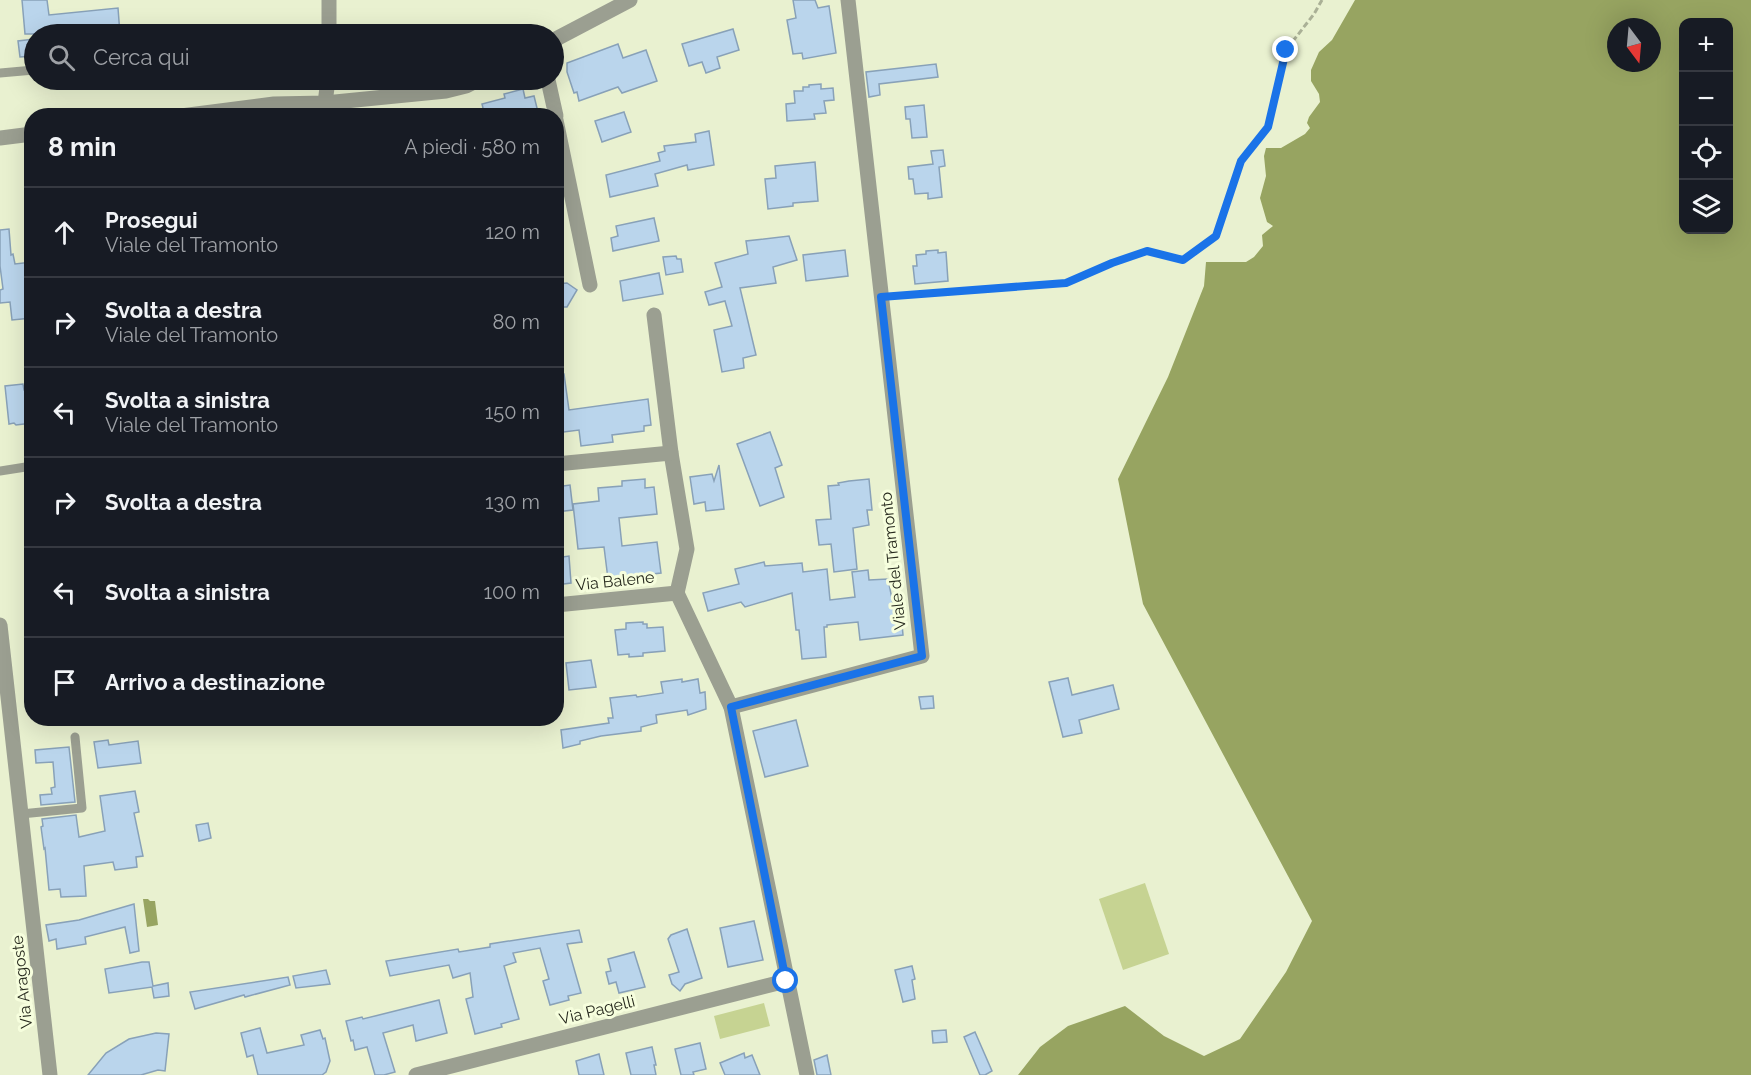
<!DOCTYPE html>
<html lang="it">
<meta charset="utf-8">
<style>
:root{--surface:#171b24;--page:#242831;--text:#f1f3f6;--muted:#9ea1a6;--line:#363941}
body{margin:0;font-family:Raleway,sans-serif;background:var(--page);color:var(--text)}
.controls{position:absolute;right:18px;top:18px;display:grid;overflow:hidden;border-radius:12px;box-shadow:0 6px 24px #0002}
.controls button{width:54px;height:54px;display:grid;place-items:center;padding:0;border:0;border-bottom:2px solid var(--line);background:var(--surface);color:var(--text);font:30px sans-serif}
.compass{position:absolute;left:1607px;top:18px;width:54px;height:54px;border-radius:50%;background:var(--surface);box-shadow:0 6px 24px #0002;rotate:164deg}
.stop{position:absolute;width:18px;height:18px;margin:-14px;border:4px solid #1a73e8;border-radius:50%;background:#fff}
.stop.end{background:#1a73e8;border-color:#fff;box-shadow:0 2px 6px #0008}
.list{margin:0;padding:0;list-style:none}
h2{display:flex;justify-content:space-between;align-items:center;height:78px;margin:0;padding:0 24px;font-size:26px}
h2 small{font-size:20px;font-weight:400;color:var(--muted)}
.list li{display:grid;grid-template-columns:39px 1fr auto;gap:18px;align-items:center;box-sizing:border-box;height:90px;padding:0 24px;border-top:2px solid var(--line)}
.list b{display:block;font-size:22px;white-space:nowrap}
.list p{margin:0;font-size:20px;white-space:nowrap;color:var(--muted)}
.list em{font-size:20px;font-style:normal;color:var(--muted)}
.icon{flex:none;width:33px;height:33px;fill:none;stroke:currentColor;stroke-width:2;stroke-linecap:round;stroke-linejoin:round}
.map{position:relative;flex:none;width:1751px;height:1075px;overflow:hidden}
.search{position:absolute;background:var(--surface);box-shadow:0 6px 24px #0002;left:24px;top:24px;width:540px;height:66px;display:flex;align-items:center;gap:15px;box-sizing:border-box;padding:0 21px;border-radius:33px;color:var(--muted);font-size:22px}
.panel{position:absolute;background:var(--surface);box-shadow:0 6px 24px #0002;left:24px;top:108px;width:540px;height:618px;border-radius:24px}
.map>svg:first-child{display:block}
.green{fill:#c6d392}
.water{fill:#97a461;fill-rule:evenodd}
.building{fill:#bad5ec;stroke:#88a1b8;stroke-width:1.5}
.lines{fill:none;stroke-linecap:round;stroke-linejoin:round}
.path{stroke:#aab096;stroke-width:3;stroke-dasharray:6 3;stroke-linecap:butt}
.service{stroke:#9b9f91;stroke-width:9}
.minor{stroke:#9b9f91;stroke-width:15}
.route{stroke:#1a73e8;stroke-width:8}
.labels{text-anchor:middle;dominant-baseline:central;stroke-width:6;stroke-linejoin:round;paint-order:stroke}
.street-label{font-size:16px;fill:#26291d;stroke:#f6fedd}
</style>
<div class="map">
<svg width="1751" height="1075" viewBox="0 0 1751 1075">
<rect width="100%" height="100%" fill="#e9f1d0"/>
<g class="green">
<polygon points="1145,883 1169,954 1123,970 1099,899"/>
<polygon points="764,1003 770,1026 720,1039 714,1016"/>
</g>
<g class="water">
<path d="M 1355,0 L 1751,0 L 1751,1075 L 1018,1075 L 1040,1047 L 1068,1026 L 1125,1006 L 1164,1036 L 1204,1056 L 1240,1039 L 1286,972 L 1312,921 L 1143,604 L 1118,479 L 1168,377 L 1204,286 L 1206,262 L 1246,262 L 1254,257 L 1263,246 L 1262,235 L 1273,226 L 1267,222 L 1260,198 L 1266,176 L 1264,156 L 1266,148 L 1281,148 L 1305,134 L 1310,128 L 1307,123 L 1309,117 L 1320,102 L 1319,94 L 1311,81 L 1311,70 L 1319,52 L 1332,40 ZM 1684,22 L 1728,22 L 1728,230 L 1684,230 ZM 1616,27 L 1652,27 L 1652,63 L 1616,63 Z"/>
<polygon points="143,899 148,899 150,901 155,901 158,925 147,927"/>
</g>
<g class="building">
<polygon points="22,0 47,0 49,15 118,8 120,34 25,34"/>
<polygon points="793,0 815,0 818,8 829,6 836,53 803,59 802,53 793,54 787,20 796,18"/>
<polygon points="733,29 739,50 717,57 720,68 706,73 702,62 689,66 682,44"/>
<polygon points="34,39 34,56 20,57 18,41"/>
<polygon points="618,44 623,58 646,50 657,81 622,93 618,87 579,101 577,92 574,93 567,72 567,63"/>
<polygon points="936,64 938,77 879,84 880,95 869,97 866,72"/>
<polygon points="821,84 821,89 833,88 834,100 824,101 826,113 814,114 815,119 787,121 786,104 795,103 794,91 803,91 803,87 809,87 809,85"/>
<polygon points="523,89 525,98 534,96 538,112 524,116 485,116 482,104 505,98 504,94"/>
<polygon points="924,105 927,137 912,138 910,119 906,119 905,107"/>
<polygon points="624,112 631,132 602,142 595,121"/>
<polygon points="709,131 714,165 688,170 687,165 655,174 658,186 610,197 606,175 660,161 658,153 665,151 664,146 696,142 695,134"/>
<polygon points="943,150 945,166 939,167 942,197 928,199 928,193 915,194 913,179 909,179 908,167 933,164 931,151"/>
<polygon points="815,162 818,201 793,203 793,206 768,209 765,179 776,178 775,166"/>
<polygon points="654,218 659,241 613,251 611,238 618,236 616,226"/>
<polygon points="9,229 11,255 13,254 15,264 32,262 32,318 12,320 10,302 0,303 0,290 3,289 0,266 0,230"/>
<polygon points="789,236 797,260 773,267 776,283 740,288 756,355 743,358 744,368 722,372 714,330 732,326 725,301 709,305 705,292 722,287 715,263 748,254 746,241"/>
<polygon points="845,250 848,276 806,281 803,255"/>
<polygon points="938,250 938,253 946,252 948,281 915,284 913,266 917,266 916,255 926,254 926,251"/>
<polygon points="676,256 677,259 681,259 683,272 666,275 663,257"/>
<polygon points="659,273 663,294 623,301 620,281"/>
<polygon points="567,283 577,290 567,307 556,307 556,284"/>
<polygon points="556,374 564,374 569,410 648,399 651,425 644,426 644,431 612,435 613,442 581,446 579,430 556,433"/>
<polygon points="23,384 24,390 32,389 32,423 16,425 14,423 9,424 5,386"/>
<polygon points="770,432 782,465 775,468 784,497 760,506 737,444"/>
<polygon points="719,465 724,509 706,511 705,502 694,504 690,477 712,474 714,481"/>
<polygon points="645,479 645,488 654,487 657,514 619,518 622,546 657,542 661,573 608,579 604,547 578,549 573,504 599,501 598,488 622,486 622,481"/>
<polygon points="869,479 872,510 867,510 869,525 853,528 857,569 834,572 831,544 819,545 816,520 831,519 828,486 839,485 838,483 849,481"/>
<polygon points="570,485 573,510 556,512 556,487"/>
<polygon points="569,556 571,583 556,585 556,558"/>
<polygon points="764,562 765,566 802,563 803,572 827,569 830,600 855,597 852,572 868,570 869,580 888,579 895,614 901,613 903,635 860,640 858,622 827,625 827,627 824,627 826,657 802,659 799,630 796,630 792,593 745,607 741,602 708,611 703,593 739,584 735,569"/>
<polygon points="643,622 643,624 647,624 647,628 663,627 665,651 643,653 643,656 629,657 629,654 618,655 615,630 626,629 626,623"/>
<polygon points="591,660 596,687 569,690 566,663"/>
<polygon points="1068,678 1072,695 1113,685 1119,709 1079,720 1082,733 1063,737 1049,682"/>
<polygon points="682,679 682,682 698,679 700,693 705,692 706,709 688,715 687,710 656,715 657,723 641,727 641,731 601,736 580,741 580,744 563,748 561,730 609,723 608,718 613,718 610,698 636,695 637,697 663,693 661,682"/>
<polygon points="933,696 934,708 921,709 919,697"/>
<polygon points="796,720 808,766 765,777 753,731"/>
<polygon points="108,740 109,745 138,741 141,763 98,768 94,742"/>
<polygon points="69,747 75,802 41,805 40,795 52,794 51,788 55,787 53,762 36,763 35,750"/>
<polygon points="135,791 139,812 134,813 143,856 136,857 137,867 115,870 113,862 84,866 86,896 61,897 60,889 49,890 45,848 44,849 41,827 43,826 42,819 76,815 79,837 105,831 100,796"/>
<polygon points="208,823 211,838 199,841 196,825"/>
<polygon points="134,904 139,951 130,953 125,927 85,937 86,944 57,949 56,939 49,941 46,925 79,920"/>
<polygon points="754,921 763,960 728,967 720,928"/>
<polygon points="687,929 702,978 685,984 680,991 672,984 669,975 679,972 668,939 671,935"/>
<polygon points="579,930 582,942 567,944 581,993 568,996 569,1000 550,1005 543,981 549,979 540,948 513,953 516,962 504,966 519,1019 501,1024 502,1027 475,1034 466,999 473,997 470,973 453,978 449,965 390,976 386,961 458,949 459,952 490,947 490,944"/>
<polygon points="634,952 645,987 619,993 616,982 609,984 606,972 611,971 608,959"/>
<polygon points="142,962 149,962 153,986 168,983 169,996 154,998 152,987 109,993 105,969"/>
<polygon points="912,966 915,979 912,980 915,999 903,1002 895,970"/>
<polygon points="326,970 330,984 296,988 293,976"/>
<polygon points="288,977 290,985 245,997 244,995 195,1009 190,992"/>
<polygon points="439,1000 447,1033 416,1041 413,1025 383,1033 395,1072 384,1075 375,1075 367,1047 355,1050 353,1040 351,1041 346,1021 362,1017 363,1019"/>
<polygon points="260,1028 267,1053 304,1045 301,1035 320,1030 323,1039 325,1038 330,1061 326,1072 322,1075 258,1075 253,1055 247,1057 241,1033"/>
<polygon points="946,1030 947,1042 933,1043 932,1031"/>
<polygon points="975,1032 992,1071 985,1075 980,1075 964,1037"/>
<polygon points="156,1033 169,1034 165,1071 158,1070 141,1075 88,1075 106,1053 129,1039"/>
<polygon points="700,1043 706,1069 693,1072 694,1075 681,1075 675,1049"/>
<polygon points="652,1047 656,1065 654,1065 656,1075 631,1075 626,1053"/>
<polygon points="744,1053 745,1058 752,1055 760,1075 725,1075 720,1063"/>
<polygon points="599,1054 604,1075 579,1075 576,1061"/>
<polygon points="827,1055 831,1075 817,1075 814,1060"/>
</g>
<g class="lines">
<polyline class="path" points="895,296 1066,283 1112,263 1147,251 1183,260 1216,236 1241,161 1268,127 1286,50 1314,14 1322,0"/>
<g class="service">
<polyline points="0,73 34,70"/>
<polyline points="0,471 32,466"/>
<polyline points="21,814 82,808 75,737"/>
</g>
<g class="minor">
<polyline points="329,34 329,0"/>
<polyline points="554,40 630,0"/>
<polyline points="548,80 556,116"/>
<polyline points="325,103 328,80"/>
<polyline points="181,116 274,104 325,103 446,91 466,86 478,80"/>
<polyline points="556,120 590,285"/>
<polyline points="0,138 32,134"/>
<polyline points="654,315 671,453 687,549 677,593 731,707"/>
<polyline points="556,464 671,453"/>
<polyline points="556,605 677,593"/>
<polyline points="0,625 50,1075"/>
<polyline points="416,1075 786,981"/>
<polyline points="807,1075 731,707 922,656 848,0"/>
</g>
</g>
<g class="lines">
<polyline class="route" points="786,981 731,707 922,656 881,297 1066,283 1112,263 1147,251 1183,260 1216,236 1241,161 1268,127 1286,50"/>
</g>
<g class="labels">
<g class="street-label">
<text transform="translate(893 561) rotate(-96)">Viale del Tramonto</text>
<text transform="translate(615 581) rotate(-6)">Via Balene</text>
<text transform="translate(22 982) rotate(-96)">Via Aragoste</text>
<text transform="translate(597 1010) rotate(-14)">Via Pagelli</text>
</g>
</g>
</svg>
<div class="controls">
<button>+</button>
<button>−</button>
<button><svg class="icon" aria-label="locate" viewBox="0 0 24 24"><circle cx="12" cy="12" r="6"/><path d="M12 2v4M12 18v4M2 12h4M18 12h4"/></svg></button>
<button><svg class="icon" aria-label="layers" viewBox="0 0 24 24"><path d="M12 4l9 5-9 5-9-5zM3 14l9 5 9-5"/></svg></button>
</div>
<svg class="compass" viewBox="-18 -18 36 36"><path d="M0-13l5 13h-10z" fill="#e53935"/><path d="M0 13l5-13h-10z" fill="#9ea1a6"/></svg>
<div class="stop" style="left:786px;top:981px"></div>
<div class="stop end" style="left:1286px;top:50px"></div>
<div class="search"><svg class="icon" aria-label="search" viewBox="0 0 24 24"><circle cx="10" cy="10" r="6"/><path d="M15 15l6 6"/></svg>Cerca qui</div>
<section class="panel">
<h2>8 min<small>A piedi · 580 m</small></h2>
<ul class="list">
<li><svg class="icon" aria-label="ahead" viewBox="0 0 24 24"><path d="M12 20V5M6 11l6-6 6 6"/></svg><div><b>Prosegui</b><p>Viale del Tramonto</p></div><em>120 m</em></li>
<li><svg class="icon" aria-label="right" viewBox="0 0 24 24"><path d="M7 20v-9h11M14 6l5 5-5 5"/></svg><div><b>Svolta a destra</b><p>Viale del Tramonto</p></div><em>80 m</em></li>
<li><svg class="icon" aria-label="left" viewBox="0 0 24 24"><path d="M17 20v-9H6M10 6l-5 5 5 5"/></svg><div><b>Svolta a sinistra</b><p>Viale del Tramonto</p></div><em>150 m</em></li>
<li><svg class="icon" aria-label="right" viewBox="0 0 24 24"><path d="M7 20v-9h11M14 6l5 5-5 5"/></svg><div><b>Svolta a destra</b></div><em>130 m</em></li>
<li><svg class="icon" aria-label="left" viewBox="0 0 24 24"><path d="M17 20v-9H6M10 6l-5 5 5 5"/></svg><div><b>Svolta a sinistra</b></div><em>100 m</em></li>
<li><svg class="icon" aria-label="arrive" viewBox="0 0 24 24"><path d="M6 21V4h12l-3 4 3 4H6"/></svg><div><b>Arrivo a destinazione</b></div></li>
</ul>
</section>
</div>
